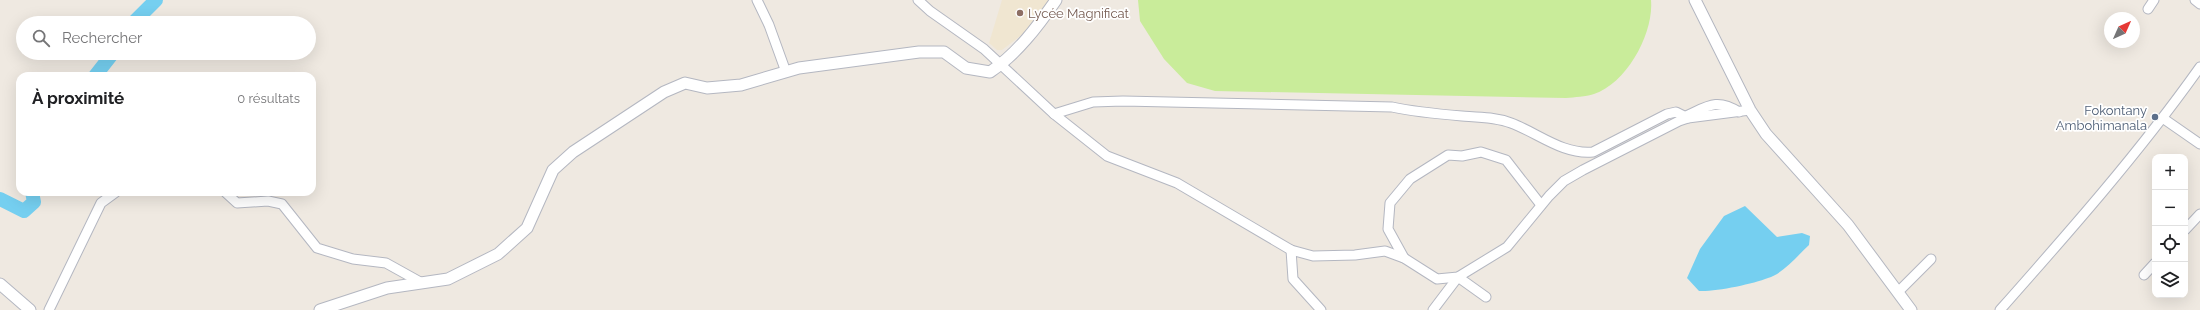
<!DOCTYPE html>
<html lang="fr">
<meta charset="utf-8">
<style>
:root{--surface:#fff;--page:#f6f6f6;--text:#202124;--muted:#757577;--line:#e0e0e0}
body{margin:0;font-family:Raleway,sans-serif;background:var(--page);color:var(--text)}
.controls{position:absolute;right:12px;bottom:12px;display:grid;overflow:hidden;border-radius:8px;box-shadow:0 4px 16px #0002}
.controls button{width:36px;height:36px;display:grid;place-items:center;padding:0;border:0;border-bottom:1px solid var(--line);background:var(--surface);color:var(--text);font:20px sans-serif}
.compass{position:absolute;left:2104px;top:12px;width:36px;height:36px;border-radius:50%;background:var(--surface);box-shadow:0 4px 16px #0002;rotate:45deg}
.list{margin:0;padding:0;list-style:none}
h2{display:flex;justify-content:space-between;align-items:center;height:52px;margin:0;padding:0 16px;font-size:17px}
h2 small{font-size:13px;font-weight:400;color:var(--muted)}
.icon{flex:none;width:22px;height:22px;fill:none;stroke:currentColor;stroke-width:2;stroke-linecap:round;stroke-linejoin:round}
.map{position:relative;flex:none;width:2200px;height:310px;overflow:hidden}
.search{position:absolute;background:var(--surface);box-shadow:0 4px 16px #0002;left:16px;top:16px;width:300px;height:44px;display:flex;align-items:center;gap:10px;box-sizing:border-box;padding:0 14px;border-radius:22px;color:var(--muted);font-size:15px}
.panel{position:absolute;background:var(--surface);box-shadow:0 4px 16px #0002;left:16px;top:72px;width:300px;height:124px;border-radius:12px}
.map>svg:first-child{display:block}
.education{fill:#f0e6d1}
.pitch{fill:#c9ec9a}
.water{fill:#75cff0}
.lines{fill:none;stroke-linecap:round;stroke-linejoin:round}
.river{stroke:#75cff0;stroke-width:14}
.minor-casing{stroke:#b4b7c1;stroke-width:11}
.tertiary-casing{stroke:#b4b7c1;stroke-width:13}
.minor{stroke:#fff;stroke-width:9}
.tertiary{stroke:#fff;stroke-width:11}
.education-dot{fill:#8d6e63;stroke:#fff;stroke-width:1.5}
.service-dot{fill:#5c6f8a;stroke:#fff;stroke-width:1.5}
.labels{text-anchor:middle;dominant-baseline:central;stroke-width:3.5;stroke-linejoin:round;paint-order:stroke}
.education-label{font-size:13px;fill:#785e54;stroke:#fff;text-anchor:start}
.service-label{font-size:13px;fill:#4e5e75;stroke:#fff;text-anchor:end}
</style>
<div class="map">
<svg width="2200" height="310" viewBox="0 0 2200 310">
<rect width="100%" height="100%" fill="#efe9e1"/>
<polygon class="education" points="1002,0 1050,0 1032,27 1002,50 997,50 989,43"/>
<path class="pitch" d="M 1138,0 L 1651,0 C 1654,33 1627,83 1594,94 C 1585,97 1575,97 1566,98 L 1215,91 L 1187,83 L 1164,59 L 1140,21 Z"/>
<path class="water" d="M 1745,206 L 1777,237 L 1802,233 L 1810,236 L 1809,245 C 1797,256 1784,273 1768,278 C 1753,284 1715,292 1699,291 L 1687,278 L 1700,249 L 1724,216 Z"/>
<g class="lines">
<g class="river">
<polyline points="133,23 156,0"/>
<polyline points="95,76 113,53"/>
<polyline points="0,199 24,211 34,202 32,192"/>
</g>
<g class="minor-casing">
<g id="minor">
<polyline points="757,0 769,25 786,72"/>
<polyline points="918,0 930,11 984,49 1054,114 1107,156 1177,183 1291,250 1313,256 1355,255 1385,251 1404,258 1437,279 1458,277 1507,247 1549,196 1564,181 1583,170 1679,121 1688,118 1750,110"/>
<polyline points="2195,0 2200,4"/>
<polyline points="2148,9 2154,0"/>
<path d="M 1054,114 L 1093,102 L 1123,101 L 1392,107 C 1415,112 1438,114 1462,116 C 1478,117 1495,117 1511,123 C 1538,133 1563,155 1593,152 L 1667,114 L 1676,112 L 1688,118"/>
<path d="M 1686,116 C 1708,106 1717,98 1739,112"/>
<polyline points="2164,119 2200,144"/>
<polyline points="225,192 237,203 268,201 282,204 317,248 353,259 386,263 422,283"/>
<polyline points="2185,230 2200,214"/>
<polyline points="1291,250 1293,279 1321,310"/>
<polyline points="1404,258 1388,229 1390,203 1410,179 1448,155 1462,156 1481,152 1506,160 1541,205"/>
<polyline points="2144,275 2155,263"/>
<polyline points="1898,292 1931,259"/>
<polyline points="49,310 101,203 116,192"/>
<polyline points="1433,310 1458,277 1486,297"/>
<path d="M 2000,310 C 2070,231 2139,153 2200,67"/>
</g>
</g>
<g class="tertiary-casing">
<g id="tertiary">
<polyline points="1695,0 1750,110 1766,134 1848,225 1911,310"/>
<polyline points="0,284 30,310"/>
<path d="M 320,310 L 387,288 L 448,279 L 498,254 L 527,228 L 553,170 L 573,152 L 664,92 L 685,83 L 707,88 L 741,85 L 799,68 L 919,52 L 944,52 L 966,68 L 990,72 C 1017,54 1038,26 1056,0"/>
</g>
</g>
<use href="#minor" class="minor"/>
<use href="#tertiary" class="tertiary"/>
</g>
<circle class="education-dot" cx="1020" cy="13" r="4"/>
<circle class="service-dot" cx="2155" cy="117" r="4"/>
<g class="labels">
<g class="education-label">
<text x="1028" y="13">Lycée Magnificat</text>
</g>
<g class="service-label">
<text x="2147" y="110">Fokontany<tspan x="2147" dy="15">Ambohimanala</tspan></text>
</g>
</g>
</svg>
<div class="controls">
<button>+</button>
<button>−</button>
<button><svg class="icon" aria-label="locate" viewBox="0 0 24 24"><circle cx="12" cy="12" r="6"/><path d="M12 2v4M12 18v4M2 12h4M18 12h4"/></svg></button>
<button><svg class="icon" aria-label="layers" viewBox="0 0 24 24"><path d="M12 4l9 5-9 5-9-5zM3 14l9 5 9-5"/></svg></button>
</div>
<svg class="compass" viewBox="-18 -18 36 36"><path d="M0-13l5 13h-10z" fill="#e53935"/><path d="M0 13l5-13h-10z" fill="#757577"/></svg>
<div class="search"><svg class="icon" aria-label="search" viewBox="0 0 24 24"><circle cx="10" cy="10" r="6"/><path d="M15 15l6 6"/></svg>Rechercher</div>
<section class="panel">
<h2>À proximité<small>0 résultats</small></h2>
<ul class="list">
</ul>
</section>
</div>
